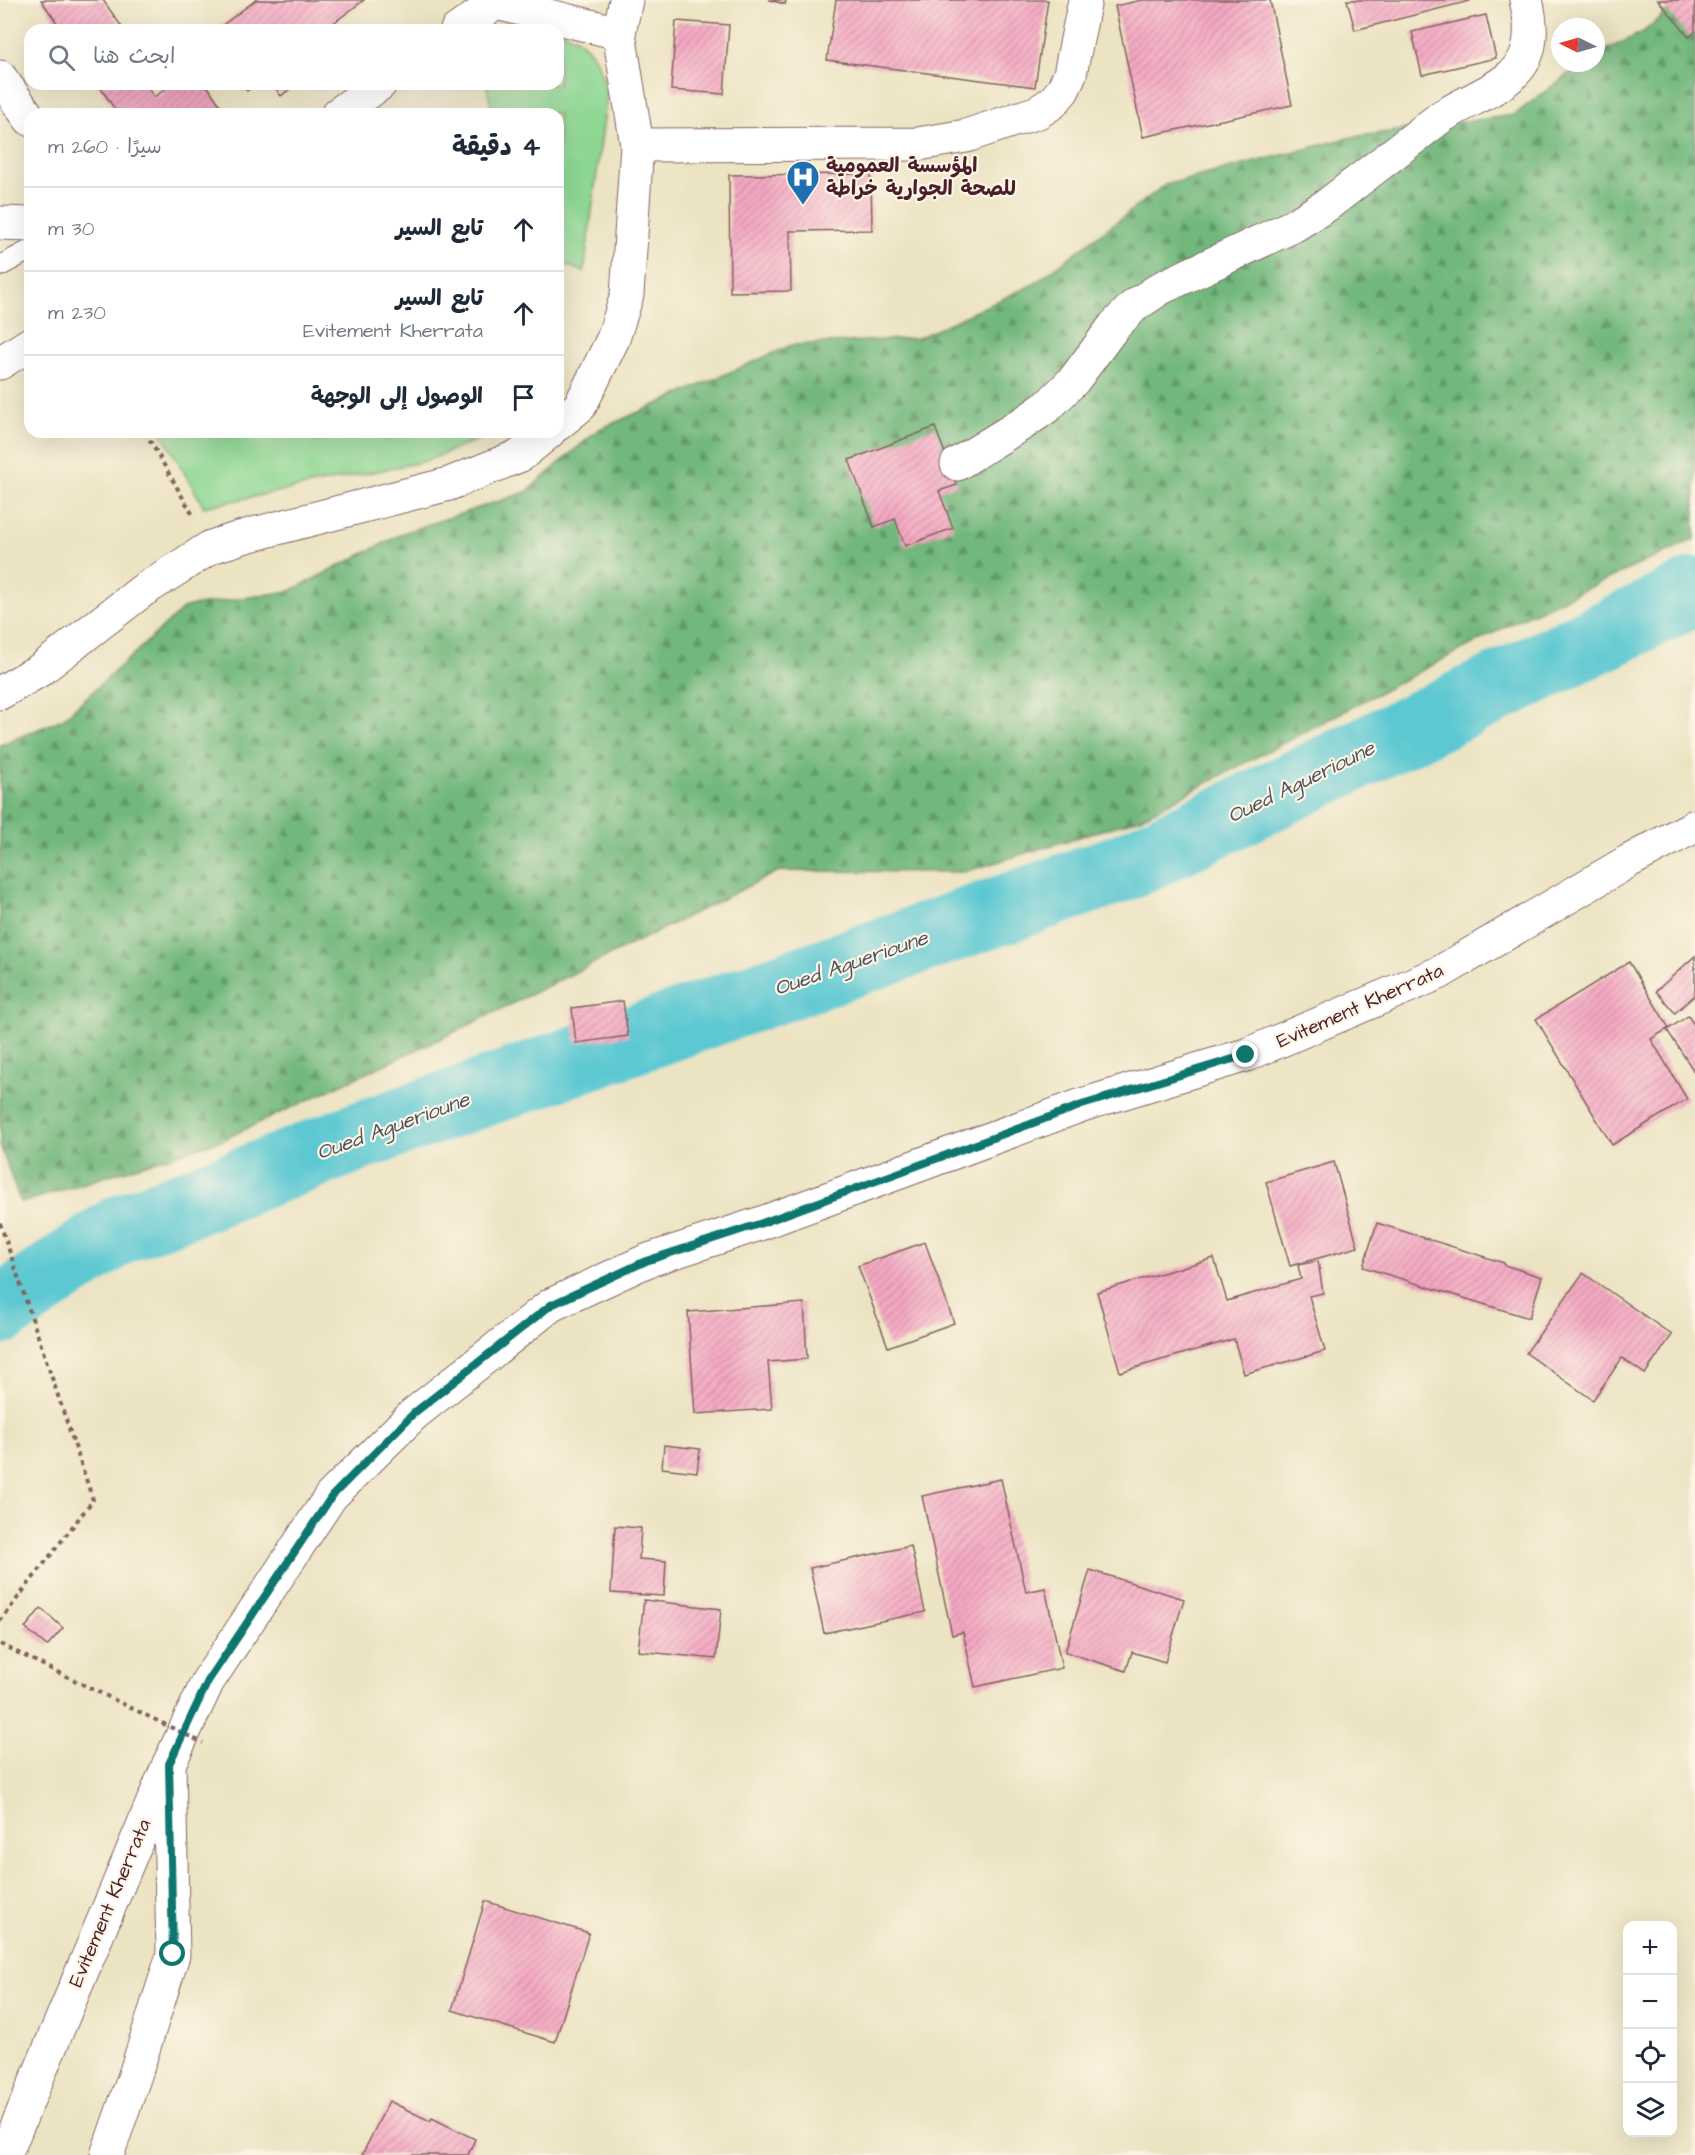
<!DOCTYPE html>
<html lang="ar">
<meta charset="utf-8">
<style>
:root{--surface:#fff;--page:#f6f6f7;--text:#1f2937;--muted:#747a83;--line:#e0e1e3}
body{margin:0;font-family:"Architects Daughter","Playpen Sans Arabic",sans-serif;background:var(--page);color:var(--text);direction:rtl}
.controls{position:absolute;right:18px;bottom:18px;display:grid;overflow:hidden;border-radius:12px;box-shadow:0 6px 24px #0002}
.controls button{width:54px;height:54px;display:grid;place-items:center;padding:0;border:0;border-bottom:2px solid var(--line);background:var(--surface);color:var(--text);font:30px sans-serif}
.compass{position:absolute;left:1551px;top:18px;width:54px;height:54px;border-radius:50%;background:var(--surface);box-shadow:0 6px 24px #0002;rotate:275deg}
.stop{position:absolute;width:18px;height:18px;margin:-14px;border:4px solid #0f766e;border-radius:50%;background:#fff}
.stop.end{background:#0f766e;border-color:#fff;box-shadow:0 2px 6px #0008}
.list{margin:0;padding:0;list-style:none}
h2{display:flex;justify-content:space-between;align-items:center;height:78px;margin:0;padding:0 24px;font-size:26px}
h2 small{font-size:20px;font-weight:400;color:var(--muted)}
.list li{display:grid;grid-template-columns:39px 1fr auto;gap:18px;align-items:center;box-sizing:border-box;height:84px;padding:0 24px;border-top:2px solid var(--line)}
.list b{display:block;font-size:22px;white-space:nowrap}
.list p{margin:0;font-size:20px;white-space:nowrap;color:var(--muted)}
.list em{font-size:20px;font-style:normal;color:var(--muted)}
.icon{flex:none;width:33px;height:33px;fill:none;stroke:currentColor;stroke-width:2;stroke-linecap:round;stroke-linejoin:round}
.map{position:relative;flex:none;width:1695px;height:2155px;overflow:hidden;direction:ltr}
.search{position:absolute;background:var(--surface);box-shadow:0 6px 24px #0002;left:24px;top:24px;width:540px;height:66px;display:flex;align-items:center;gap:15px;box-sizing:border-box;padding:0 21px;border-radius:18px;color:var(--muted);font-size:22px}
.panel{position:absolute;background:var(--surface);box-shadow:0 6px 24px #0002;left:24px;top:108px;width:540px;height:330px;border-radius:18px;direction:rtl}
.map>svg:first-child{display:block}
.forest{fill:url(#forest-firs);stroke:#5e6c54;stroke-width:1.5}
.garden{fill:#8dd793;stroke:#6c7b5f;stroke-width:1.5}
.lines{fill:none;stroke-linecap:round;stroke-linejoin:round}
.river{stroke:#5bc8d2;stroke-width:69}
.building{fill:url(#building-hatch)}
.lane-casing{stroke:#836460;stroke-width:22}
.street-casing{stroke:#836460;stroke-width:35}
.secondary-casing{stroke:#836460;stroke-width:35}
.primary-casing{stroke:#836460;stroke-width:35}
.path{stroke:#836460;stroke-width:4;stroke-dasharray:4.5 4.5;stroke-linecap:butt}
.lane{stroke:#fff;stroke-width:20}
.street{stroke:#fff;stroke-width:33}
.secondary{stroke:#fff;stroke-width:33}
.primary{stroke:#fff;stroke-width:33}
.path-bridge{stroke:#836460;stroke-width:4;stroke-dasharray:4.5 4.5;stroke-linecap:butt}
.route{stroke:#0f766e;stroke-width:8}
.labels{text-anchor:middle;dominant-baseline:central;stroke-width:4.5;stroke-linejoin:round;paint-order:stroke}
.poi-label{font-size:20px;font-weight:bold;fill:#4a1f2b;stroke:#fcf5e5;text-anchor:start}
.street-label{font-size:20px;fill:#4a1f2b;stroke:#fcf5e5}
.water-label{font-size:21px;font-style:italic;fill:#4f525d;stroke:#fcf5e5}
</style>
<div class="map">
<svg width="1695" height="2155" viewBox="0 0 1695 2155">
<defs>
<pattern id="forest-firs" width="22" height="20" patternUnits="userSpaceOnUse" patternTransform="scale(1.5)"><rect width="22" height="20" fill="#72b87d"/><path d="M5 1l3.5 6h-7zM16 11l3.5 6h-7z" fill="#609567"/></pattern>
<pattern id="building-hatch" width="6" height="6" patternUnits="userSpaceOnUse" patternTransform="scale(1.5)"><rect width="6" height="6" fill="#f5a9c3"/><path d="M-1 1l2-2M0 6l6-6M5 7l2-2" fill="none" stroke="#c8899f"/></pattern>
</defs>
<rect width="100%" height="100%" fill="#fcf5e5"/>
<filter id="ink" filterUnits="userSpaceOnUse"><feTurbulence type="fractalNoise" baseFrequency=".0167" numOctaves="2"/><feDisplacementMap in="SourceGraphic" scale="12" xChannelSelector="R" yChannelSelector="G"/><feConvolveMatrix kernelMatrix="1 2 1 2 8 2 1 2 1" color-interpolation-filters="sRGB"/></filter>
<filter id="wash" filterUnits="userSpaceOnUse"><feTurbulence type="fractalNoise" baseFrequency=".008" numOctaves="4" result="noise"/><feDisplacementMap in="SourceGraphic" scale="24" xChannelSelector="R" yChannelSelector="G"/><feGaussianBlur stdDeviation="1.35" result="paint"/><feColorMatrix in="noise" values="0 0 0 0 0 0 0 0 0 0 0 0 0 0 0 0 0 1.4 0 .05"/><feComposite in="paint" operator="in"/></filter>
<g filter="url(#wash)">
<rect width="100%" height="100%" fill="#ece3c2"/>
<polygon class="forest" points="1681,0 1695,0 1695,539 1520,619 1138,819 964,872 779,871 463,1028 222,1140 21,1203 0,1145 0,745 63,719 185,607 290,591 406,532 526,492 598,430 792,345 918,338 1034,284 1165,185 1352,137 1514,115 1583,63 1596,63 1596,55 1643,32"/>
<g class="garden">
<path d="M 530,19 C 579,37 595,40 607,94 L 584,272 L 558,262 L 558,114 L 493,114 L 486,84 L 558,84 L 558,30 L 490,30 L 498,26 Z"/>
<polygon points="161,432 484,432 487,436 426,461 204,507"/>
</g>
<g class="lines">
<polyline class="river" points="0,1311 119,1230 360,1136 1127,866 1695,592"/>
</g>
<g id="blocks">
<g class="building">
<polygon points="41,0 103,0 124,30 62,30"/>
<polygon points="256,0 364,0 324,30 216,30"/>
<polygon points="769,0 786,0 785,4"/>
<polygon points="836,0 1048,0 1035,87 827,60"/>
<polygon points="1142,0 1270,0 1292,105 1143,137 1115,6"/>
<polygon points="1347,0 1470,0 1470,1 1355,30"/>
<polygon points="1658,0 1695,0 1695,32 1689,37"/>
<polygon points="1486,15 1496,58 1422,75 1412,32"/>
<polygon points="676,21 729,25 724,94 671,90"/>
<polygon points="98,84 145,84 154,97 173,84 206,84 226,114 118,114"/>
<polygon points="241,84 255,84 247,91"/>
<polygon points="272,84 296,84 281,96"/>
<polygon points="871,174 872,230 790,231 791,291 730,292 729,175"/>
<polygon points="935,427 957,485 939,491 953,528 905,546 895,519 874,527 849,460"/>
<polygon points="1695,956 1695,995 1675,1013 1656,991"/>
<polygon points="1629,962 1669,1028 1651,1039 1687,1099 1612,1145 1536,1019"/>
<polygon points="623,1001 628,1036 576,1043 572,1008"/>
<polygon points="1688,1016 1695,1026 1695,1073 1667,1030"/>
<polygon points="1334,1162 1358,1247 1290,1266 1266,1182"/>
<polygon points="1377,1223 1504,1263 1504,1265 1542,1277 1529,1318 1363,1267"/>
<polygon points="925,1242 954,1323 888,1347 858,1266"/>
<polygon points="1214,1258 1227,1301 1301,1279 1298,1265 1318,1261 1323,1293 1309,1296 1325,1351 1244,1374 1234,1339 1120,1372 1097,1292"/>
<polygon points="1583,1273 1672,1335 1645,1374 1622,1358 1593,1400 1526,1353"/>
<polygon points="804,1303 807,1359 768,1362 772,1409 695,1414 688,1312"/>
<polygon points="664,1445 700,1449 697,1472 662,1468"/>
<polygon points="1001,1479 1026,1592 1045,1588 1062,1668 975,1687 963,1632 952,1635 922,1496"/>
<polygon points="615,1526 641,1528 639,1559 666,1561 664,1596 611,1593"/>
<polygon points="911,1546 925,1612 824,1633 810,1568"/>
<polygon points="1090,1570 1184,1599 1165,1662 1132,1652 1126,1671 1065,1652"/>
<polygon points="644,1600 721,1609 716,1659 638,1651"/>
<polygon points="41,1608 63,1628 47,1646 25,1628"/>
<polygon points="485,1901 589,1933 555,2042 452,2010"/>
<polygon points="389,2101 430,2121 432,2118 475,2139 468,2155 362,2155"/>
</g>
</g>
</g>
<g filter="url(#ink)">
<use href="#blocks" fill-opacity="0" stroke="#836460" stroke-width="1.5"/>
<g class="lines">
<g class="lane-casing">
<polyline id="lane" points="0,266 30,250"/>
</g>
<g class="street-casing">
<g id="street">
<polyline points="0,77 30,119"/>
<polyline points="637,145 918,144 966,136 1038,112 1052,103 1063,90 1070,74 1085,0"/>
<polyline points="0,363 30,344"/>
<path d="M 957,464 L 1022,424 L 1048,406 L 1074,380 L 1115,325 L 1134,306 L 1161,288 L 1293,226 L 1327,205 L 1441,117 C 1495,84 1546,79 1526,0"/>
<polyline points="107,2155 135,2075 173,1955 169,1764"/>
</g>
</g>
<g class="secondary-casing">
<g id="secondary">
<polyline points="496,3 619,33"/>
<polyline points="457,30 500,0"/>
<polyline points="338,114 380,84"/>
<polyline points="0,223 30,224"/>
</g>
</g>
<g class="primary-casing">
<g id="primary">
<polyline points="558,424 580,406 613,339 627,295 637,145 619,33 626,0"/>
<polyline points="0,693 40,670 142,591 211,547 246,536 449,484 521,455 549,432"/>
<polyline points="5,2155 169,1764 208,1681 331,1496 414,1414 551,1305 646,1261 762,1223 1082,1105 1246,1055 1439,973 1629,861 1695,826"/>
</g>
</g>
<g class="path">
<polyline points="145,432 194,517"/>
<polyline points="0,1223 93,1500 0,1621"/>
</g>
<use href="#lane" class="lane"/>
<use href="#street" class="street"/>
<use href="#secondary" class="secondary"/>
<use href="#primary" class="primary"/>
<polyline class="path-bridge" points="0,1644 203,1743"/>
</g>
</g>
<g class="lines" filter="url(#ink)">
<polyline class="route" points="173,1954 169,1764 208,1681 332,1496 414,1413 551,1305 646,1261 762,1223 1082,1105 1246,1055"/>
</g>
<defs>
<g id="hospital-pin" transform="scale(1.725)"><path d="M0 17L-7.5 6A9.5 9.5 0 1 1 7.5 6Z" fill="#1f6fb2" stroke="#fcf5e5"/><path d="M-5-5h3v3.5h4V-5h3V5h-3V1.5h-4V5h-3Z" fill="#fff"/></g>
</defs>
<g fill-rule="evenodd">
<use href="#hospital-pin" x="803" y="177"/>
</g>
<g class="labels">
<g class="poi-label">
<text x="826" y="166">المؤسسة العمومية<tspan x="826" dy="23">للصحة الجوارية خراطة</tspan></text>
</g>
<g class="street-label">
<text transform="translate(1360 1006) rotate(-24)">Evitement Kherrata</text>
<text transform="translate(110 1903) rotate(-67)">Evitement Kherrata</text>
</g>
<g class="water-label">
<text transform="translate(1301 782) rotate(-26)">Oued Aguerioune</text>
<text transform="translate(851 963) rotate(-19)">Oued Aguerioune</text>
<text transform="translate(393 1126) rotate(-20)">Oued Aguerioune</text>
</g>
</g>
</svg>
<div class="controls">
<button>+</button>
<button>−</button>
<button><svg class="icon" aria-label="locate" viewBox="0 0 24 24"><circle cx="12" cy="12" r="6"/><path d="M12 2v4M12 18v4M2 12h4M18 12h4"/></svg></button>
<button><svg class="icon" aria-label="layers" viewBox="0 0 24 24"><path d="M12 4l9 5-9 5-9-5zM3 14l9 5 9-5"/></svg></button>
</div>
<svg class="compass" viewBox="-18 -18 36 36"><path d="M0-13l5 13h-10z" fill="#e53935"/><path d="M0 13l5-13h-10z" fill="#747a83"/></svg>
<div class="stop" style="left:173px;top:1954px"></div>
<div class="stop end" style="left:1246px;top:1055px"></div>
<div class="search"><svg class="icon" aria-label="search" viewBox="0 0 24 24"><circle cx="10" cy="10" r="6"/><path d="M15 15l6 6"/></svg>ابحث هنا</div>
<section class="panel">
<h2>4 دقيقة<small>سيرًا · 260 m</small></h2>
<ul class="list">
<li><svg class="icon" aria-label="ahead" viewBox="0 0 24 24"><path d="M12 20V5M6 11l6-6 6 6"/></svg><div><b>تابع السير</b></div><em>30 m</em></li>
<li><svg class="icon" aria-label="ahead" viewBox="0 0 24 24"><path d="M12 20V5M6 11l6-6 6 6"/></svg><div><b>تابع السير</b><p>Evitement Kherrata</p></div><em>230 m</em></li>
<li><svg class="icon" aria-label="arrive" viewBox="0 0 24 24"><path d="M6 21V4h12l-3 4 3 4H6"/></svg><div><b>الوصول إلى الوجهة</b></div></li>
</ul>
</section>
</div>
